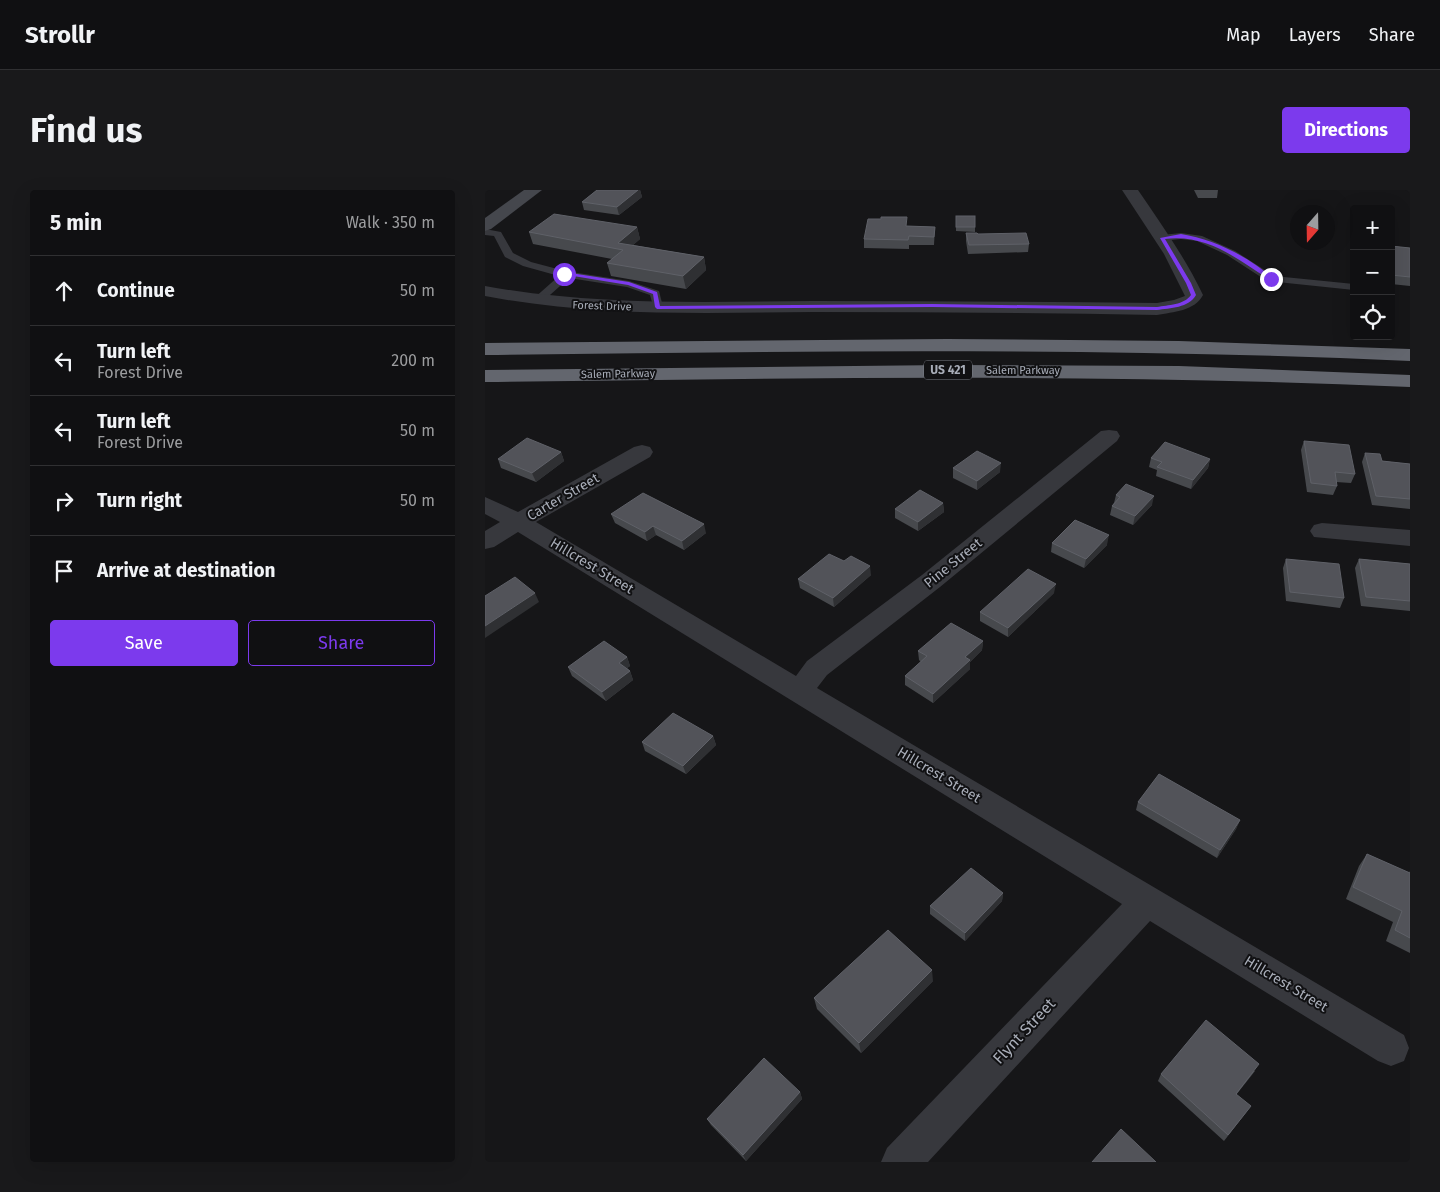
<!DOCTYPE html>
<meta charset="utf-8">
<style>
:root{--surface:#101012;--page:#19191b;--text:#f1f3f6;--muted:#9c9d9f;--line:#303032;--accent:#7c3aed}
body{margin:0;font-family:"Fira Sans",sans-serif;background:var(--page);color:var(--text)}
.controls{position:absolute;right:15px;top:15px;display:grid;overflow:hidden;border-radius:5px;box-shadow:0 5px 20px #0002}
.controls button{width:45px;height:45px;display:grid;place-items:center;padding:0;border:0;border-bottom:1px solid var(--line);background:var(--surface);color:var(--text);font:25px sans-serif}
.compass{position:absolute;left:805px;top:15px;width:45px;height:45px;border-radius:50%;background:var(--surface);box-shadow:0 5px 20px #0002;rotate:200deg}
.stop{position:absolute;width:15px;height:15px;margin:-11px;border:4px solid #7c3aed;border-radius:50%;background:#fff}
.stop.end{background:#7c3aed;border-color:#fff;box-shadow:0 1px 5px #0008}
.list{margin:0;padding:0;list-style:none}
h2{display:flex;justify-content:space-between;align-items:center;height:65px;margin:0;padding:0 20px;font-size:21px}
h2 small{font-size:16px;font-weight:400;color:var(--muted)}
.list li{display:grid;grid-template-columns:32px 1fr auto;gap:15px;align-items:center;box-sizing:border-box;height:70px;padding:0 20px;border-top:1px solid var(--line)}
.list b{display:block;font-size:19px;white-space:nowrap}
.list p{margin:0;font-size:16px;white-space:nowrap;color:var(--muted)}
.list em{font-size:16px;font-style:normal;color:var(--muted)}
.actions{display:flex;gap:10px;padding:15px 20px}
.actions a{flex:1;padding:11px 0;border:1px solid var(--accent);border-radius:5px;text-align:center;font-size:18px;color:var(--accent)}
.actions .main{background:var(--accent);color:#fff}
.icon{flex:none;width:28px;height:28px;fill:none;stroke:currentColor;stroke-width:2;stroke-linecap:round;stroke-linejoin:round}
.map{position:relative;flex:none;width:925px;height:972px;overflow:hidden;border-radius:5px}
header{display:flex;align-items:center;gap:30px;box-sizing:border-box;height:70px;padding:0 25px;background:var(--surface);border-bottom:1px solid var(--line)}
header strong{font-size:24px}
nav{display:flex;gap:28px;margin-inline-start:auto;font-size:18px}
.intro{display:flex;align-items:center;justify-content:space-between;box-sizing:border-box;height:120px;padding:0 30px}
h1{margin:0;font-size:35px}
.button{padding:12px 22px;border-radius:5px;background:var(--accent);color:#fff;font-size:18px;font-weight:700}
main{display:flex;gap:30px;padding:0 30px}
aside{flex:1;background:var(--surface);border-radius:5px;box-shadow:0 5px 20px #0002}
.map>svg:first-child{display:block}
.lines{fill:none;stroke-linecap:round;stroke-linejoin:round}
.service{fill:#37383d;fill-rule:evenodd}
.minor{fill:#37383d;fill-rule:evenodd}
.secondary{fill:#45474d;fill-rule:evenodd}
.motorway{fill:#63666e;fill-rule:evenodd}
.wall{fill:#47494d}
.shaded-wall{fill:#2f3033}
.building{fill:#525359;stroke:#5f6168}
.route{fill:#7c3aed}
.labels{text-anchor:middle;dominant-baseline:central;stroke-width:4;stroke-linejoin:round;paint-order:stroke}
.far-street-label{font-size:11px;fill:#a8adb8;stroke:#111113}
.shield{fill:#111113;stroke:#7b7e86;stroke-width:1}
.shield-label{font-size:12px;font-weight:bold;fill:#a8adb8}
.street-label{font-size:14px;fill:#a8adb8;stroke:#111113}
.near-street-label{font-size:16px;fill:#a8adb8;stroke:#111113}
</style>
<header>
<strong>Strollr</strong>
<nav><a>Map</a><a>Layers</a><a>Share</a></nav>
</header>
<div class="intro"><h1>Find us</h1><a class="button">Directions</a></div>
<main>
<aside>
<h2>5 min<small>Walk · 350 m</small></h2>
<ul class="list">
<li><svg class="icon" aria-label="ahead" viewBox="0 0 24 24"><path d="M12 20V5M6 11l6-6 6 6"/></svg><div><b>Continue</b></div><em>50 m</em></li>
<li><svg class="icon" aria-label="left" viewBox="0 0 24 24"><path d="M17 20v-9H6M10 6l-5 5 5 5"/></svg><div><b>Turn left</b><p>Forest Drive</p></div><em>200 m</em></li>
<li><svg class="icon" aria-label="left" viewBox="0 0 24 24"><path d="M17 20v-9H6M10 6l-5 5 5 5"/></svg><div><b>Turn left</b><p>Forest Drive</p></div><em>50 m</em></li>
<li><svg class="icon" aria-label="right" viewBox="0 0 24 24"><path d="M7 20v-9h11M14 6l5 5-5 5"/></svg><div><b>Turn right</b></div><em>50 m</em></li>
<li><svg class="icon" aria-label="arrive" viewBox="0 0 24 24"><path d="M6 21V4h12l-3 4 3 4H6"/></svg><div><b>Arrive at destination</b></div></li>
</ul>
<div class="actions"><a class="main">Save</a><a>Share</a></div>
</aside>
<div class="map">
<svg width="925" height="972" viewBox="0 0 925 972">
<rect width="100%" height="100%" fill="#161618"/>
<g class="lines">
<g class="service">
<polygon points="0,39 16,42 28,63 46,72 80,81 144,91 174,101 178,117 173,120 169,119 165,105 142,97 84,88 56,113 48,113 47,111 48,109 74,86 38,76 20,67 9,46 0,45"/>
<polygon points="696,43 717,46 750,61 789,86 869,94 869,100 782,91 742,65 712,51 696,49 677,51 672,48 677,45"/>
</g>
<g class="minor">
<path d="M 637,0 L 653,0 C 676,34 700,67 718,105 C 710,121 688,122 672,125 C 557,123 443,122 328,122 C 218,123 109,127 0,106 L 0,96 C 109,116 218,112 328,111 C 443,111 557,112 672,113 L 689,110 L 700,106 L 679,64 Z"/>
<polygon points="624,240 632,241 635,246 632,251 455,397 342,485 332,498 919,845 924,858 919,871 906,876 893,871 665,731 443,972 396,972 402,958 637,714 33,342 9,357 0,359 0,341 15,332 0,324 0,307 33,322 149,257 157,255 165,257 168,262 165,267 51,332 311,486 322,471 437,385 616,241"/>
<polygon points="837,333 925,340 925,356 829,347 825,341 829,335"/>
</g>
<polygon class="secondary" points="39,0 57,0 6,39 0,41 0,28"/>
<g class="motorway">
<path d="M 462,149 L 694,151 L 925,159 L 925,171 C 617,157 309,161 0,165 L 0,153 Z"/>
<path d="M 462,175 L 694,176 L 925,185 L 925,197 C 617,183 309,188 0,192 L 0,180 Z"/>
</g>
</g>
<g class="wall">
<polygon points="112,0 155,0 157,7 134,25 99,20 97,12"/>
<polygon points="709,0 733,0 732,8 713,8"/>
<polygon points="471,26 490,26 490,42 471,41"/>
<polygon points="422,36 450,37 449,55 424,55 424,59 379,58 379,49"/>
<polygon points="152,37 155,49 148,55 219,67 221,80 201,99 126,86 122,73 127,69 48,54 44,42"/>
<polygon points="481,43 544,54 543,62 483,64 481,51"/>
<polygon points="906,56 925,58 925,96 906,94"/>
<polygon points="819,251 870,284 866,293 851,292 852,296 848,305 822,302 816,260"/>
<polygon points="76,262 79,271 51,292 16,278 13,269"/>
<polygon points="880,263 897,271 925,274 925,319 887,315 877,272"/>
<polygon points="666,268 725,269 723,278 706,299 671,286 672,280 664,277"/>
<polygon points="468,278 515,282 492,300 468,288"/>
<polygon points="631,305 667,315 648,335 625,325 627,316 629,313"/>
<polygon points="458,313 459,322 433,341 410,328 410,319"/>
<polygon points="126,324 221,343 199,360 171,345 162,351 130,333"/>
<polygon points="567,353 622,355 599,378 566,362"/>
<polygon points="801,369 859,408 855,418 801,411 798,378"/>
<polygon points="874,369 925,374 925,421 876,416 870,378"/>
<polygon points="359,371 386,385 349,417 315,398 313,389"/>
<polygon points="569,403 523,447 495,431 495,422"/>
<polygon points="498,451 497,460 485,472 485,479 448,513 420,495 420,486 436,472 434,470 433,461"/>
<polygon points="142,467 145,476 142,478 145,481 148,490 121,511 87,486 83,477"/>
<polygon points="228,546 231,555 201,584 160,561 157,552"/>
<polygon points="653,612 755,630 751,639 732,668 651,620"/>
<polygon points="882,664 924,683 925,681 925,763 901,751 908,732 861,709 874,676"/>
<polygon points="518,703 517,711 480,751 445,724 445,716"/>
<polygon points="448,791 376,863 332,819 329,808"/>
<polygon points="770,881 751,905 766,916 739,951 673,891 676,884"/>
<polygon points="315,902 317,909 261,971 226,935 222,929"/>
</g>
<g class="shaded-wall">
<polygon points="153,0 155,0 157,7 134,25 132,17"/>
<polygon points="152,37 155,49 139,63 138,60 133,53"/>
<polygon points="219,67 221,80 201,99 198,86"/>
<polygon points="76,262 79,271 51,292 47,283"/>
<polygon points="725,269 723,278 706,299 708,290"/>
<polygon points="516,273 515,282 492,300 492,291"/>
<polygon points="669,306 667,315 648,335 650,326"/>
<polygon points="458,313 459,322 433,341 433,332"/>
<polygon points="219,334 221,343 199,360 197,351"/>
<polygon points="168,336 171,345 162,351 160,342"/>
<polygon points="624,345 622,355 599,378 601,369"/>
<polygon points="385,376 386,385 349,417 348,408"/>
<polygon points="571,394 569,403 523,447 523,438"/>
<polygon points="50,403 54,412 0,448 0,436"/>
<polygon points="498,451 497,460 485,472 485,479 448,513 448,504 480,467"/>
<polygon points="142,467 145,476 137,482 134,473"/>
<polygon points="145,481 148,490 121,511 117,502"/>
<polygon points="228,546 231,555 201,584 198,576"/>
<polygon points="755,630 751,639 732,668 735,660"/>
<polygon points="518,703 517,711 480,751 480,743"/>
<polygon points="447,780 448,791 376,863 374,853"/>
<polygon points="315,902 317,909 261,971 258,965"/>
</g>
<g class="building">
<polygon points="112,0 153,0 132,17 97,12"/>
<polygon points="69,24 152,37 133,53 219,67 198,86 122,73 138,60 44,42"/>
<rect x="471" y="26" width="19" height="11"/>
<polygon points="396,27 422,27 421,36 450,37 449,47 424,46 423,50 379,49 383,29 396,29"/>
<polygon points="481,43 492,43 493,44 541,43 544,54 484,55"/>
<polygon points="906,56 925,58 925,87 906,85"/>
<polygon points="42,248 76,262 47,283 13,269"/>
<polygon points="819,251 864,255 870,284 850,282 852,296 826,293"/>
<polygon points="680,252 725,269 708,290 672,277 677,272 666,268"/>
<polygon points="492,261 516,273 492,291 468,278"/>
<polygon points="880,263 895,264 897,271 925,274 925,309 891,306"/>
<polygon points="641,294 669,306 650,326 627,316 635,307 631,305"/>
<polygon points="435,300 458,313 433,332 410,319"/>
<polygon points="158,303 219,334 197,351 168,336 160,342 126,324"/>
<polygon points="590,330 624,345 601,369 567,353"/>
<polygon points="344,364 359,371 366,366 385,376 348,408 313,389"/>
<polygon points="801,369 854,374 859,408 805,402"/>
<polygon points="874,369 925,374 925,411 881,407"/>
<polygon points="543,379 571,394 523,438 495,422"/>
<polygon points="30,387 50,403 0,436 0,406"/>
<polygon points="466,433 498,451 480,467 485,470 448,504 420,486 442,466 433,461"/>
<polygon points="119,451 142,467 134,473 145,481 117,502 83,477"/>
<polygon points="188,523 228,546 198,576 157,552"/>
<polygon points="674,584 755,630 735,660 653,612"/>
<polygon points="882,664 925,683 925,748 910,740 917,721 868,697"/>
<polygon points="486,678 518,703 480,743 445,716"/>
<polygon points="403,740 447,780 374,853 329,808"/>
<polygon points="721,830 774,874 751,904 766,916 743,945 676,884"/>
<polygon points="279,868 315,902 258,965 222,929"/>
<polygon points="636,939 671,972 607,972"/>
</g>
<path class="route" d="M 696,44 C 729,49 764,67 789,89 L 785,90 C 751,68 722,44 680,49 L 706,93 L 711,105 C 704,118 685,118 672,120 L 447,117 L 172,119 L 170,117 L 168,104 L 143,95 L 76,84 L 79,82 L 144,92 L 172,102 L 175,116 L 447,114 L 672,117 C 683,115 699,115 706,105 L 701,93 L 675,48 Z"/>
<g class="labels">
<g class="far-street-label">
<text transform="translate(117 116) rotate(2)">Forest Drive</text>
<text x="538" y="180">Salem Parkway</text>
<text transform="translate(133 184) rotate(-1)">Salem Parkway</text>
</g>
<rect class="shield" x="439" y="170.5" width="48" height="19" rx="4"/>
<g class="shield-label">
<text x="463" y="180">US 421</text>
</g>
<g class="street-label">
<text transform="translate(78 307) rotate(-30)">Carter Street</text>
<text transform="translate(468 373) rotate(-39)">Pine Street</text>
<text transform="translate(107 376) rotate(31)">Hillcrest Street</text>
<text transform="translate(454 585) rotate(31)">Hillcrest Street</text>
<text transform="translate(801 794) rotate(31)">Hillcrest Street</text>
</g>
<g class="near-street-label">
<text transform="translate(539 841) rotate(-47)">Flynt Street</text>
</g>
</g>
</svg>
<div class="controls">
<button>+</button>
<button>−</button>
<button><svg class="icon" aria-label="locate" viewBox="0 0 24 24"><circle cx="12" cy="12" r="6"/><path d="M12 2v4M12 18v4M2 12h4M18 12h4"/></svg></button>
</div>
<svg class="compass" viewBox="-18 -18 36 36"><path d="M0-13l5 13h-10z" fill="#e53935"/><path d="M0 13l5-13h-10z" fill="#9c9d9f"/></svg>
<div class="stop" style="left:79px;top:84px"></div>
<div class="stop end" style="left:786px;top:89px"></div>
</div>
</main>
